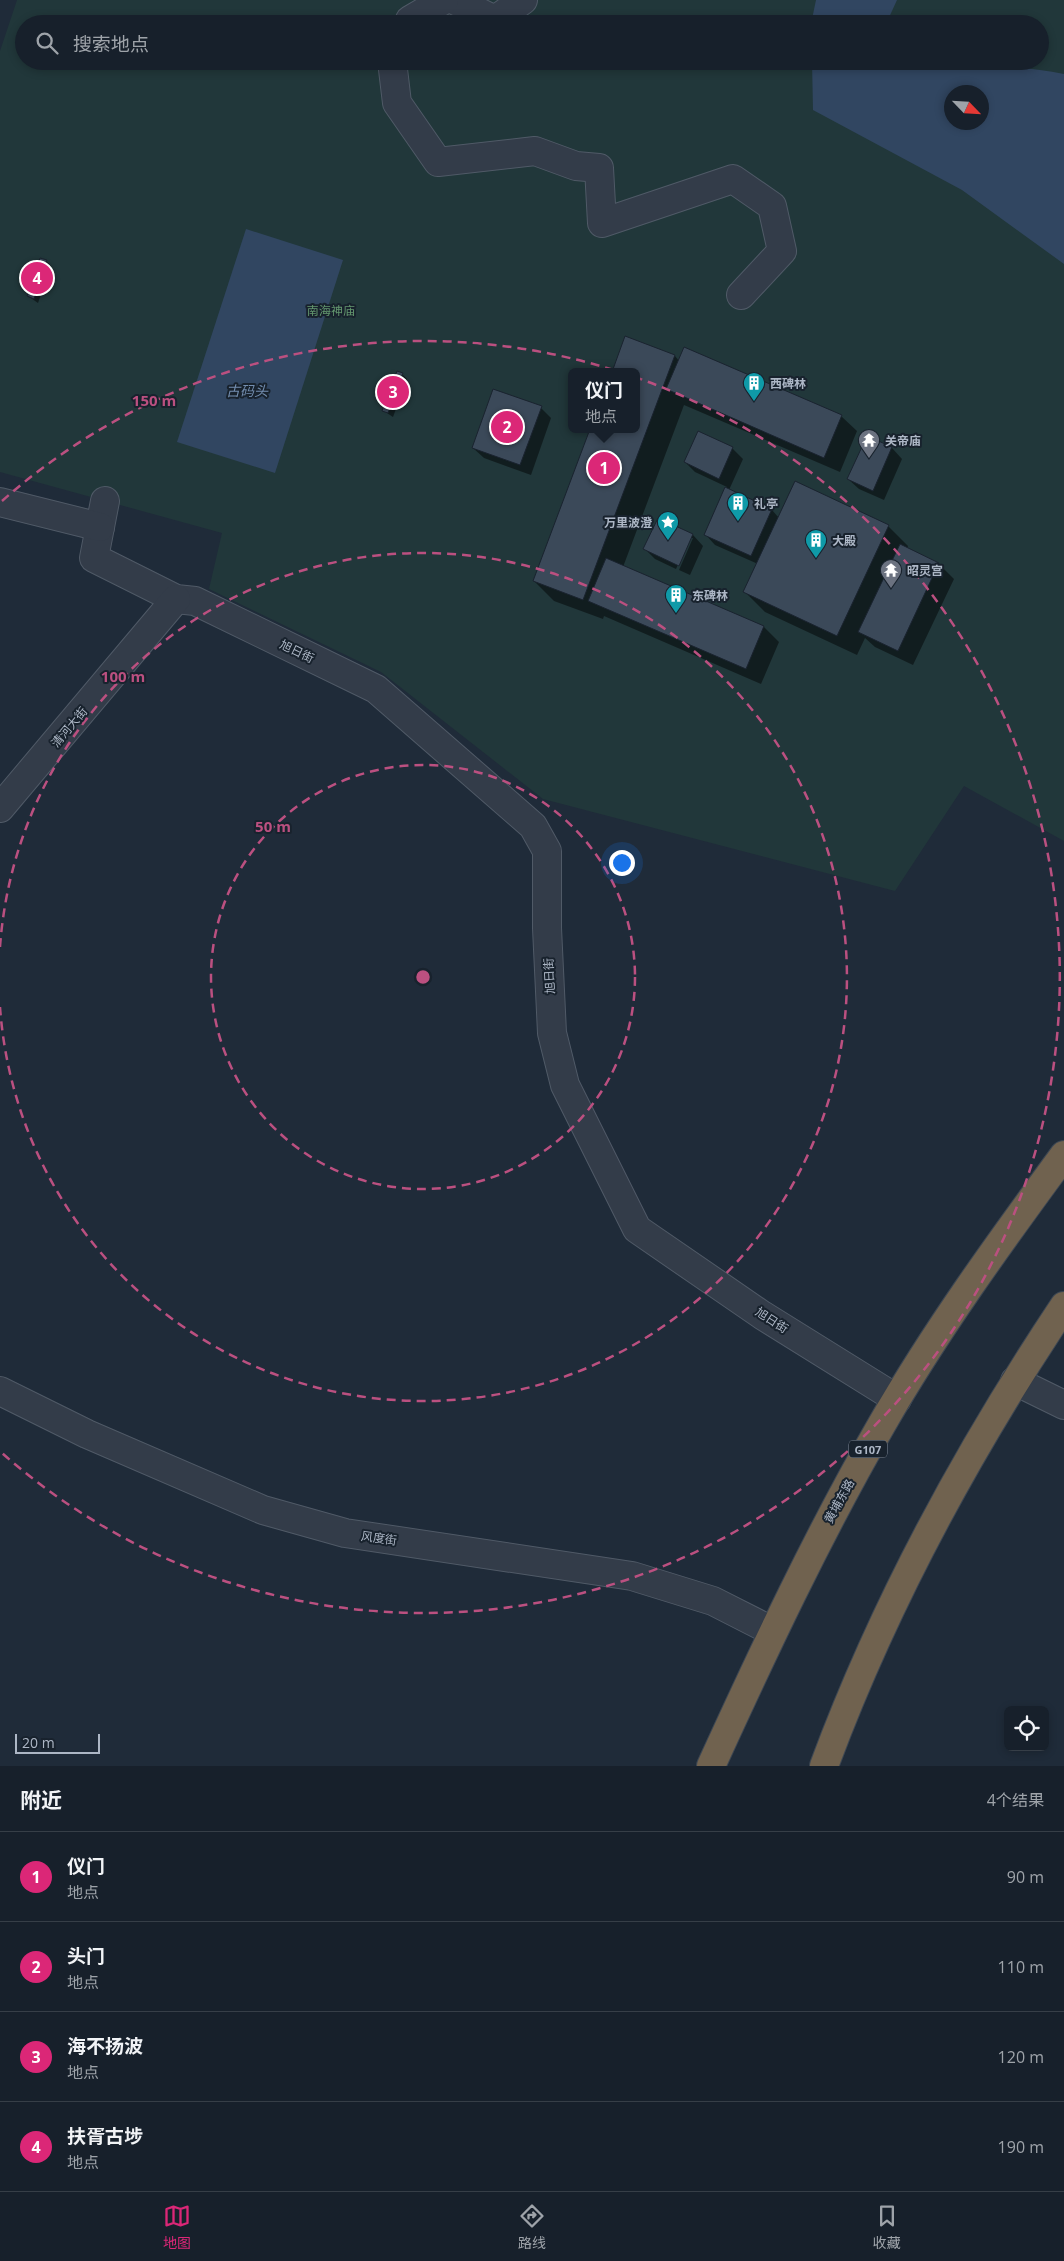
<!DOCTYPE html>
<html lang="zh">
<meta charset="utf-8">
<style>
:root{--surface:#17202b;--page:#202833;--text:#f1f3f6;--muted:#9ea3a9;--line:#363e47;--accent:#db2777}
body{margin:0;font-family:"Open Sans","Noto Sans SC",sans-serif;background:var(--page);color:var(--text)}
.controls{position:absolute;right:15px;bottom:15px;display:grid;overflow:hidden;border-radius:8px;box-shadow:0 2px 8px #0003}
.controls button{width:45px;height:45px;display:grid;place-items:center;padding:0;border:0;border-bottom:1px solid var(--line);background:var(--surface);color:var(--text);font:25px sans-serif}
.compass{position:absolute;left:944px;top:85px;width:45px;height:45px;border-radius:50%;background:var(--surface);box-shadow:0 2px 8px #0003;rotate:115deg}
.scale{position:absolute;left:15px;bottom:12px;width:85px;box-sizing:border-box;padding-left:5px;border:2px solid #adb7c6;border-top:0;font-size:14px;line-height:18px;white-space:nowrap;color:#adb7c6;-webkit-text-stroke:4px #18222d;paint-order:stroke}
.you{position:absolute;left:621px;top:862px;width:18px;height:18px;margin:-12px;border:4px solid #fff;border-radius:50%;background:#1a73e8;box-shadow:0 0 0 8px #1a73e833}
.badge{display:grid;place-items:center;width:32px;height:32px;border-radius:50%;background:var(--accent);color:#fff;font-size:16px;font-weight:700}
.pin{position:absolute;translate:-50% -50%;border:2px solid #fff;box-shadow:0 1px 5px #0006}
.popup{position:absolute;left:568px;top:368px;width:72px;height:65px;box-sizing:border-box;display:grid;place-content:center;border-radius:8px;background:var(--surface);filter:drop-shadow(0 1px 4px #0005);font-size:16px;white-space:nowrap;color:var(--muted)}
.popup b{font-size:19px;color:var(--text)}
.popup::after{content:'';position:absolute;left:50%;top:100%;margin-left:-10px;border:10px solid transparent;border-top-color:var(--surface)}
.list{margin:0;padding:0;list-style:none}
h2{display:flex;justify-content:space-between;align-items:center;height:65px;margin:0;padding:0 20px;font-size:21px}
h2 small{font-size:16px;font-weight:400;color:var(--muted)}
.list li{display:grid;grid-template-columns:32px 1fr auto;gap:15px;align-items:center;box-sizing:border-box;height:90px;padding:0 20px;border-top:1px solid var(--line)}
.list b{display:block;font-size:19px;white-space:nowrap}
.list p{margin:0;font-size:16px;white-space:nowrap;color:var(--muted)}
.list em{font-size:16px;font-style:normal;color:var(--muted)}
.icon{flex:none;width:28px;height:28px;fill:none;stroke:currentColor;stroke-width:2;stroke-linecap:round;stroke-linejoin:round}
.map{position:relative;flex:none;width:1064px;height:1766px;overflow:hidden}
.search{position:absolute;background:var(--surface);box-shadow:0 2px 8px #0003;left:15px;right:15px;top:15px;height:55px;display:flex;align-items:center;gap:12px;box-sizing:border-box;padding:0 18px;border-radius:28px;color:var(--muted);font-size:19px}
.sheet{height:425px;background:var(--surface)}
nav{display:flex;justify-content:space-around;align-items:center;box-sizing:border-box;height:70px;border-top:1px solid var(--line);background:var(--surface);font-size:14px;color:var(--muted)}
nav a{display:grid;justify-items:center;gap:2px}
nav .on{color:var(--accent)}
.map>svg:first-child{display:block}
.green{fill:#21373a;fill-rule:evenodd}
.water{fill:#314661;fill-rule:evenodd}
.shadow{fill:#0007}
.building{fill:#3b4959;stroke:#1a232f}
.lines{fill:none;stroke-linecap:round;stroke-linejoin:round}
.minor-casing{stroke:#505a67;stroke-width:30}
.highway-casing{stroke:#3d4753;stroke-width:30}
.minor{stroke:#333c49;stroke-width:28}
.highway{stroke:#70624f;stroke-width:28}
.ring{fill:none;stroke:#bb5080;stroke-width:2.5;stroke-dasharray:9 6}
.labels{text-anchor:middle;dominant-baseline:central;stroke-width:4;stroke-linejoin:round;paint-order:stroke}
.shield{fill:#18222d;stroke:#808a98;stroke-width:1}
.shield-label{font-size:11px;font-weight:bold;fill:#adb7c6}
.park-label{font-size:12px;fill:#63976e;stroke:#18222d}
.poi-label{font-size:12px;font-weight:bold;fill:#adb7c6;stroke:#18222d;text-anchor:start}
.street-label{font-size:12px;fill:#adb7c6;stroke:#18222d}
.water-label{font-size:14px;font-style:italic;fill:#738eb0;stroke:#18222d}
.centre{fill:#bb5080;stroke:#18222d;stroke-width:2.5}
.ring-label{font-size:15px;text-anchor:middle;font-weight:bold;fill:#bb5080;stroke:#18222d;stroke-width:4;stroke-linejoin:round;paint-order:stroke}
</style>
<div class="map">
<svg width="1064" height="1766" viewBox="0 0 1064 1766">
<rect width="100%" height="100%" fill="#1f2b39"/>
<path class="green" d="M 17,0 L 1064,0 L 1064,841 L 964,786 L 895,891 L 543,799 L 381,672 L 209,589 L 222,533 L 0,472 L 0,51 ZM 24,24 L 1040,24 L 1040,61 L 24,61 ZM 952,92 L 982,92 L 982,122 L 952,122 ZM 572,372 L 636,372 L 636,429 L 572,429 Z"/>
<g class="water">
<polygon points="816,0 897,0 886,24 811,24"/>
<path d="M 812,61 C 896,61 981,59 1064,74 L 1064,264 L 962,190 L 813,110 ZM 982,92 L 982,122 L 952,122 L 952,92 Z"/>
<polygon points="246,229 343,260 275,473 177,442"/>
</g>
<g class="shadow">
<polygon points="46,261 51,266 38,303 28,296"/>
<polygon points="626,338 675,356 679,361 841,416 857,431 840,472 684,405 623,567 764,627 779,642 761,684 604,616 603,619 554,601 534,581 636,429 636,372"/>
<polygon points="402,374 407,379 393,417 384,411"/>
<polygon points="541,408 551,418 531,475 484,458 473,448"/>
<polygon points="698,432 733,449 743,459 729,490 772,510 779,518 888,526 908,546 907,549 939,564 954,579 913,665 875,647 865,638 857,655 765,612 745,592 758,564 715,545 705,534 727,487 695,472 685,462"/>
<polygon points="867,437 892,448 902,459 884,500 859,489 848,479"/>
<polygon points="659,520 693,535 703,546 690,575 679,570 693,538 690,538 676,569 655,559 645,549"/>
</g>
<g class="building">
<polygon points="40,258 47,260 34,299 27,296"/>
<polygon points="625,336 675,355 583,600 533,581 590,429 636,429 636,372 612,372"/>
<polygon points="684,347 842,415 824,458 666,389"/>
<polygon points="397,371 403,373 388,413 382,411"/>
<polygon points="493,389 542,406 520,465 472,448"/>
<polygon points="698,431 733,447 719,479 684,462"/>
<polygon points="867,436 892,447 873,491 847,479"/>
<polygon points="795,481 889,525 837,636 743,592"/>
<polygon points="725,487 772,509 751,556 704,535"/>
<polygon points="658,518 693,534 679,566 643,549"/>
<polygon points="900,544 939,563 898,651 858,632"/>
<polygon points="606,558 764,626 746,669 588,601"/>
</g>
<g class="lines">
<g class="minor-casing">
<g id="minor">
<polyline points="454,0 495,20 523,0"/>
<polyline points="408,24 410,20 444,0"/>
<polyline points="392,61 397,103 438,162 535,151 576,166 599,168 602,223 733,179 772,206 782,251 741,295"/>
<polyline points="105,501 94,558 176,599 195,601 376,689 533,826 547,851 547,928 552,1033 565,1085 637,1229 762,1315 897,1399"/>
<polyline points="0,502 100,527"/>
<polyline points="0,808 176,599"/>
<polyline points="1015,1381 1064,1405"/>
<polyline points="0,1391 87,1434 263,1510 345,1533 632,1576 713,1601 772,1631"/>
</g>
</g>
<g class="highway-casing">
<g id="highway">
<path d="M 711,1766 C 764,1650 818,1535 882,1424 C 936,1330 1000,1242 1064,1155"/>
<path d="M 824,1766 C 884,1604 968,1450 1064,1306"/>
</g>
</g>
<use href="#minor" class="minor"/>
<use href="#highway" class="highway"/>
</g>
<g class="ring">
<circle cx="423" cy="977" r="212"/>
<path d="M0 947A424 424 0 1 1 0 1007"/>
<path d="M2 501A636 636 0 1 1 2 1453"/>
</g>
<defs>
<g id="building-pin" transform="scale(1.125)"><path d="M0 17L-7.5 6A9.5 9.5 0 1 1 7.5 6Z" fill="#0f9aa8" stroke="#18222d"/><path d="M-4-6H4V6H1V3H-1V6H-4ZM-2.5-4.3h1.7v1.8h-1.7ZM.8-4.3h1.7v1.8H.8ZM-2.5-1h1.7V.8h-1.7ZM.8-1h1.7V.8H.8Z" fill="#fff"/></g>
<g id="temple-pin" transform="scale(1.125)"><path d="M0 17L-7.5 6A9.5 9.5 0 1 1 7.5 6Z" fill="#6b7280" stroke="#18222d"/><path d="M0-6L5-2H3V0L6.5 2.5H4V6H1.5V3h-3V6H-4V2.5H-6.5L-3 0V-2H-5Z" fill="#fff"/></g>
<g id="sight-pin" transform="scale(1.125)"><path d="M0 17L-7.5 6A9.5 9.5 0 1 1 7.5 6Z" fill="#0f9aa8" stroke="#18222d"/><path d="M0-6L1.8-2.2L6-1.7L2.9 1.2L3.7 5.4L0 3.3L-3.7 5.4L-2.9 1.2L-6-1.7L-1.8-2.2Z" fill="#fff"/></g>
</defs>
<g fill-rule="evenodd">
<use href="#building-pin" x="754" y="383"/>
<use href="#temple-pin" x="869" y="440"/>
<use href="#building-pin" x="738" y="503"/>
<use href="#sight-pin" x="668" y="522"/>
<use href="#building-pin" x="816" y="540"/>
<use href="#temple-pin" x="891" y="570"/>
<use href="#building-pin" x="676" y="595"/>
</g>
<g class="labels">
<rect class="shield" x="849" y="1440.5" width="38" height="17" rx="4"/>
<g class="shield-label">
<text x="868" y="1449">G107</text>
</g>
<g class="park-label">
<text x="331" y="310">南海神庙</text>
</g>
<g class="poi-label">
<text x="770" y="383">西碑林</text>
<text x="885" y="440">关帝庙</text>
<text x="754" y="503">礼亭</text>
<text x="652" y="522" text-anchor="end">万里波澄</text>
<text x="832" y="540">大殿</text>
<text x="907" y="570">昭灵宫</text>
<text x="692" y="595">东碑林</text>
</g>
<g class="street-label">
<text transform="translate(297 651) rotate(26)">旭日街</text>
<text transform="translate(69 727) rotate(-50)">清河大街</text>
<text transform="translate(549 976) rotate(-93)">旭日街</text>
<text transform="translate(772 1320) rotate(33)">旭日街</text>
<text transform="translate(839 1501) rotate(-61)">黄埔东路</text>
<text transform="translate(379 1538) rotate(8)">风度街</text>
</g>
<g class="water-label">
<text x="247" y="390">古码头</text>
</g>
</g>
<circle cx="423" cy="977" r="8" class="centre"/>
<g class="ring-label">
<text x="154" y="406">150 m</text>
<text x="123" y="682">100 m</text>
<text x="273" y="832">50 m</text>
</g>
</svg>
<div class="controls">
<button><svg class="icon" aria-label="locate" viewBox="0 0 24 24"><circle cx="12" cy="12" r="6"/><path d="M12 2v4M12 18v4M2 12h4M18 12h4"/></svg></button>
</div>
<svg class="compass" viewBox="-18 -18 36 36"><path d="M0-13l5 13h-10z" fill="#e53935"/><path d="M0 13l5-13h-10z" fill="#9ea3a9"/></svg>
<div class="scale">20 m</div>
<div class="you"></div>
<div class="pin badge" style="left:604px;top:468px">1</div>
<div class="popup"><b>仪门</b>地点</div>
<div class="pin badge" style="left:507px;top:427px">2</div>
<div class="pin badge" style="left:393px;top:392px">3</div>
<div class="pin badge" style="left:37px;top:278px">4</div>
<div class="search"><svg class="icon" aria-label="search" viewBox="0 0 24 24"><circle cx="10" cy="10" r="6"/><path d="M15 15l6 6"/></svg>搜索地点</div>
</div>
<section class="sheet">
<h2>附近<small>4个结果</small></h2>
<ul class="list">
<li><span class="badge">1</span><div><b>仪门</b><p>地点</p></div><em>90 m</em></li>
<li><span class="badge">2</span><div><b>头门</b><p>地点</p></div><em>110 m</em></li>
<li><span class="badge">3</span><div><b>海不扬波</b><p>地点</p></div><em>120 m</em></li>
<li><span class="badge">4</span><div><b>扶胥古埗</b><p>地点</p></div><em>190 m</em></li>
</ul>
</section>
<nav>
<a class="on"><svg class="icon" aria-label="map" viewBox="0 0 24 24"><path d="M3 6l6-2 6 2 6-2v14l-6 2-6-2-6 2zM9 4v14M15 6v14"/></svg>地图</a>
<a><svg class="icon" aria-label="directions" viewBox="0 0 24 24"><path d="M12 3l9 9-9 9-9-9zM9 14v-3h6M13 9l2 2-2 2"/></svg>路线</a>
<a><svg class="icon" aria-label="saved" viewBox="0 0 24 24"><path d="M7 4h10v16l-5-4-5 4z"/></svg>收藏</a>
</nav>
